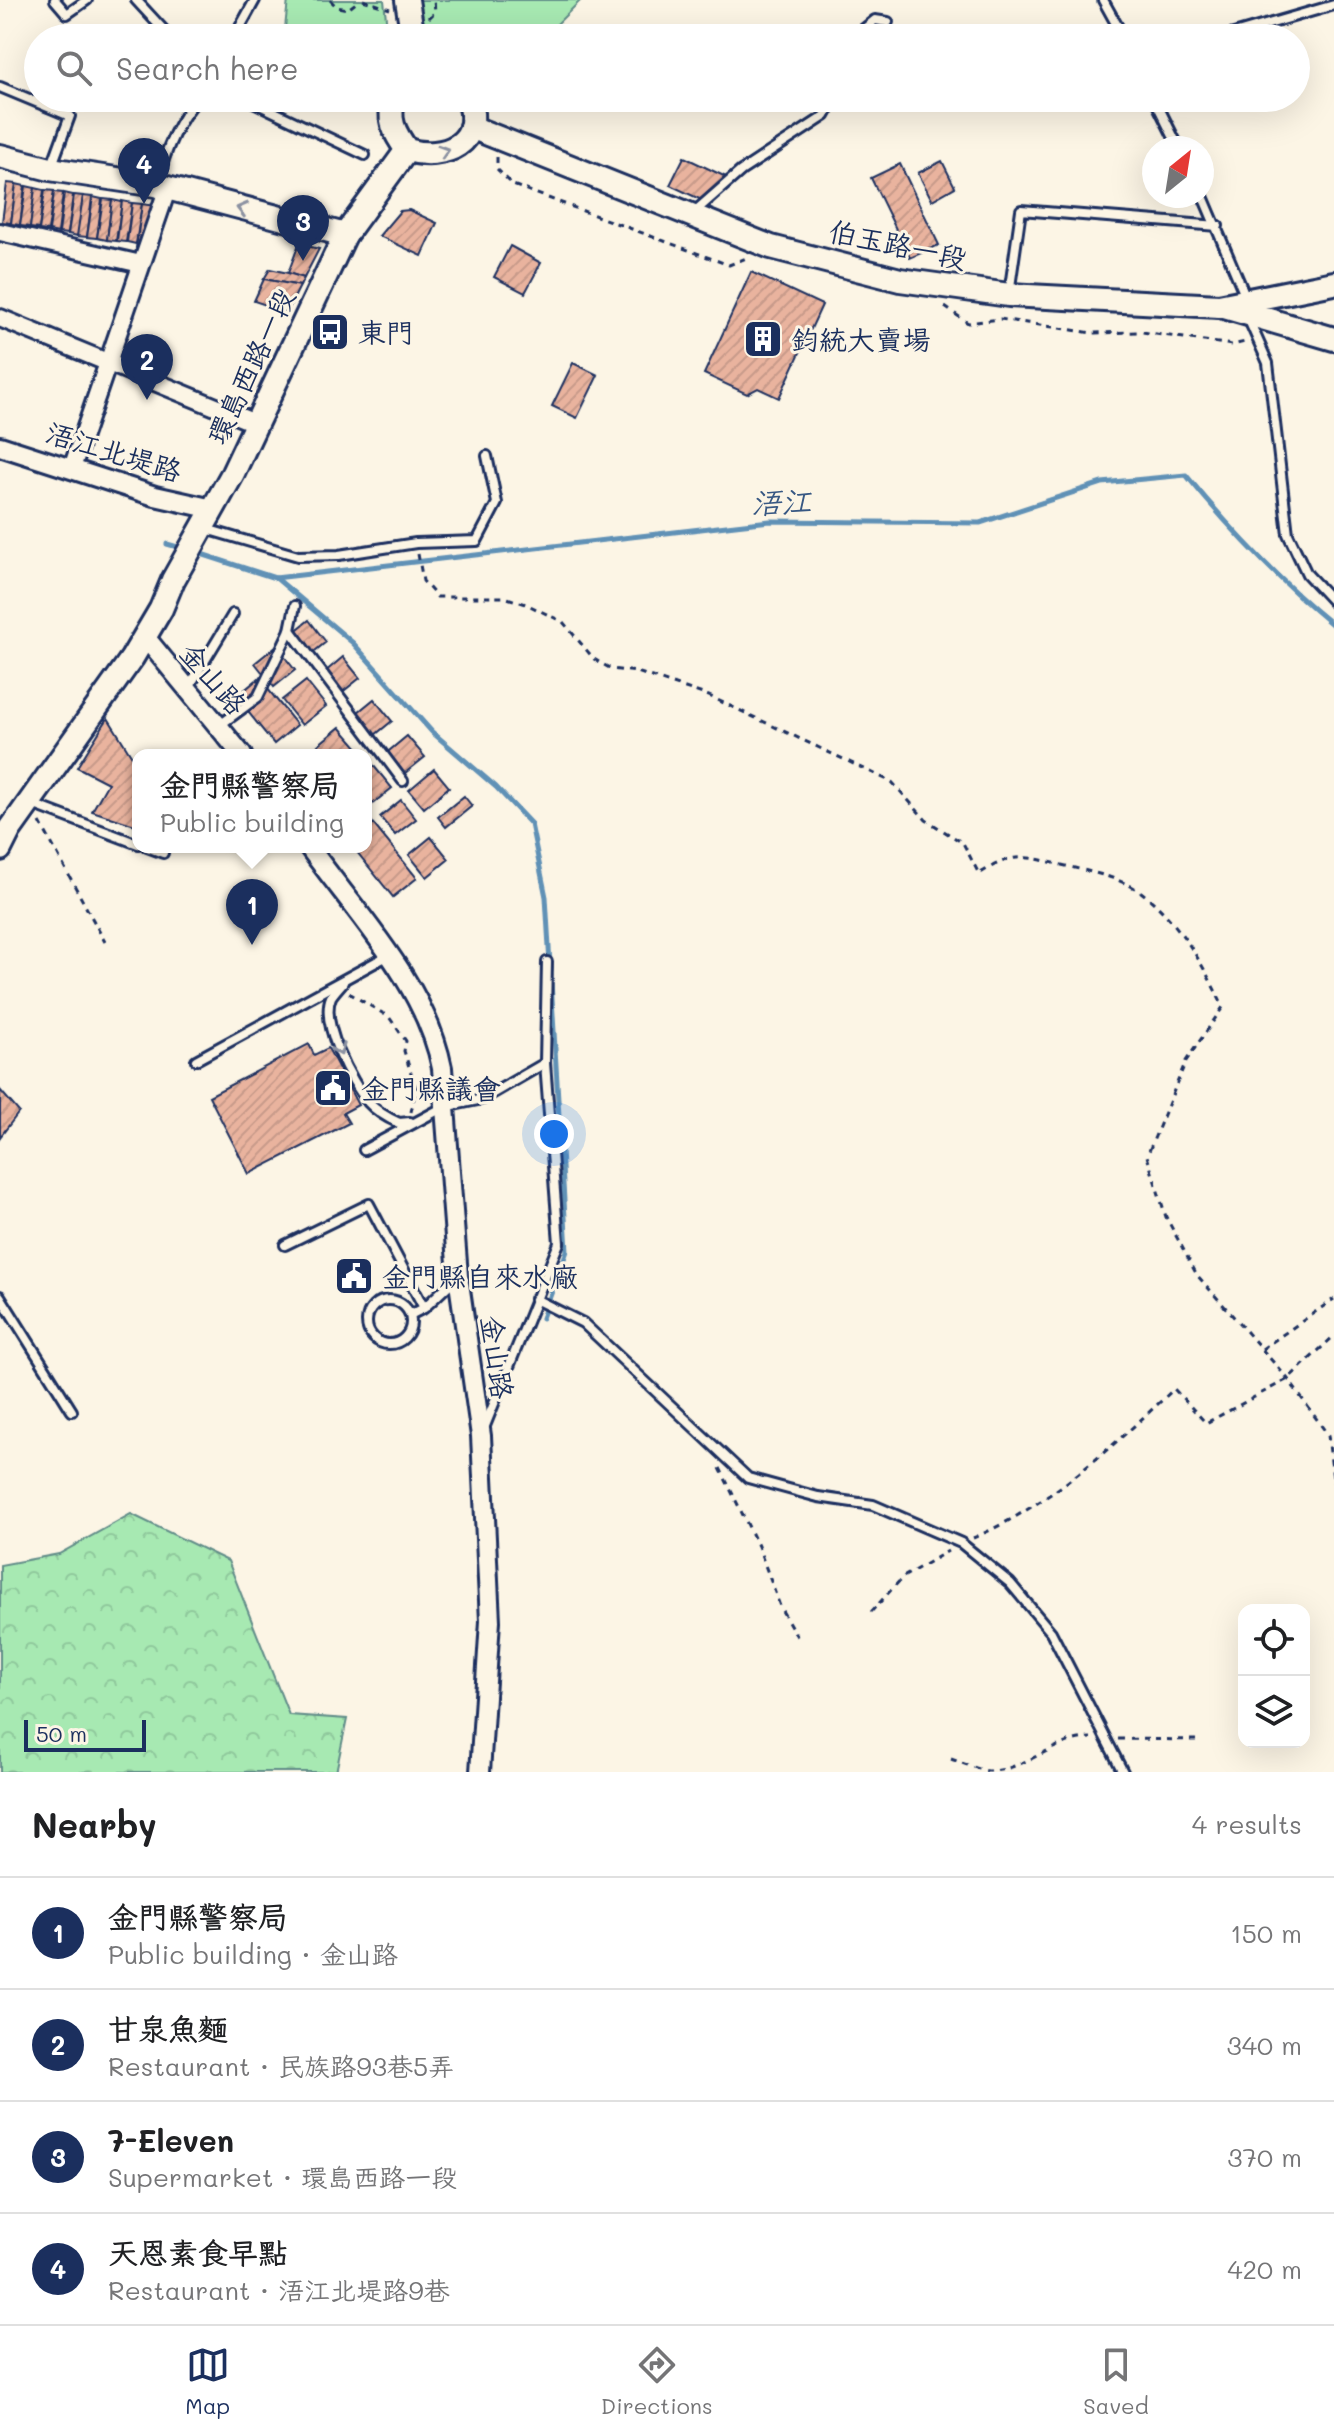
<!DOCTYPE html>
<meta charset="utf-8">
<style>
:root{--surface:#fff;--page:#f6f6f6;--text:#202124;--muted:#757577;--line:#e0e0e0;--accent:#1b2f5e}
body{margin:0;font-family:Mali,"LXGW WenKai TC",sans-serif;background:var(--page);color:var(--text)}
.controls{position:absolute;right:24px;bottom:24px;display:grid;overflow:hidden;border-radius:16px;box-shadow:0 8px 32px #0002}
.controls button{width:72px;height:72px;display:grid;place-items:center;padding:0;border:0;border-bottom:2px solid var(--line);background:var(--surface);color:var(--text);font:40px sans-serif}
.compass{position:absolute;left:1142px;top:136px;width:72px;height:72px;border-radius:50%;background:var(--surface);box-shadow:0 8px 32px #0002;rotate:30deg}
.scale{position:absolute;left:24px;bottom:20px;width:122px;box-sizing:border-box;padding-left:8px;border:4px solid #1b2f5e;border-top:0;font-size:22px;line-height:28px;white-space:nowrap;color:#1b2f5e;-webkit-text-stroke:6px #fcf5e5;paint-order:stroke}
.you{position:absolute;left:554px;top:1134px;width:28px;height:28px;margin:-20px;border:6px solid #fff;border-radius:50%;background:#1a73e8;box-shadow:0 0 0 12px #1a73e833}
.badge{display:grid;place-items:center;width:52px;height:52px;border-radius:50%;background:var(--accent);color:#fff;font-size:26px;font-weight:700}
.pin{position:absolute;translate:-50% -66px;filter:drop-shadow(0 2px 4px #0008)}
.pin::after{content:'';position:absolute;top:42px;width:28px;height:24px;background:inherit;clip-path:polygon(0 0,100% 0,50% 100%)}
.popup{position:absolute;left:132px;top:749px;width:240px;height:104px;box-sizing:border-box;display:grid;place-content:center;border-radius:16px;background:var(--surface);filter:drop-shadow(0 2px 6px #0005);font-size:26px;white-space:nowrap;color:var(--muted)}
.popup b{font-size:30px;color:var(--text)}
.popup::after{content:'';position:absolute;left:50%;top:100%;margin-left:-16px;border:16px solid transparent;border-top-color:var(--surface)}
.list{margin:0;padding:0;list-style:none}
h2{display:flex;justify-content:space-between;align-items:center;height:104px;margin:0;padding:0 32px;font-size:34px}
h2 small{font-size:26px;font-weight:400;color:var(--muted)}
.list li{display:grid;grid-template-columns:52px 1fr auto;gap:24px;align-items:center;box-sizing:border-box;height:112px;padding:0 32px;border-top:2px solid var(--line)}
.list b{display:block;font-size:30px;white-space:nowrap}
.list p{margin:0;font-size:26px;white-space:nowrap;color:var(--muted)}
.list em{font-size:26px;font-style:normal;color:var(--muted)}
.icon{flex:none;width:44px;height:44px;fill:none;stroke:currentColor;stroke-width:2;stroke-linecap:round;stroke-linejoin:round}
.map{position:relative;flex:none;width:1334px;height:1772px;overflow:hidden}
.search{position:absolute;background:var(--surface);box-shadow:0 8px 32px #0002;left:24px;right:24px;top:24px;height:88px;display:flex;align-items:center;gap:20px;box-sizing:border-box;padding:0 28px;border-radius:44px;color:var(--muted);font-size:30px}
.sheet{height:552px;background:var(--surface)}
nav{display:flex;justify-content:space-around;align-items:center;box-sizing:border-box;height:112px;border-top:2px solid var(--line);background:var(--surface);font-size:22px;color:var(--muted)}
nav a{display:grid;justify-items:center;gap:4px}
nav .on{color:var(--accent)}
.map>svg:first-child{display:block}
.forest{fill:url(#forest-crowns);stroke:#618c88;stroke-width:2}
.park{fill:#a7e9b2;stroke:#618c88;stroke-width:2}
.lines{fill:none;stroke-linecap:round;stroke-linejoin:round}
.stream{stroke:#6191b6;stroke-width:5}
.building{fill:url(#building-hatch);stroke:#1b2f5e;stroke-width:2}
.service-casing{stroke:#1b2f5e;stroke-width:14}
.minor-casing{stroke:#1b2f5e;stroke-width:22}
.tertiary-casing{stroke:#1b2f5e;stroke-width:24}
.secondary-casing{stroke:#1b2f5e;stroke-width:28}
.path{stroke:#1b2f5e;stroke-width:3;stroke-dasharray:6 6;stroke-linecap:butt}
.service{stroke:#fcf5e5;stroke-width:8}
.minor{stroke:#fcf5e5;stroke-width:16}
.tertiary{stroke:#fcf5e5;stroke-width:18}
.secondary{stroke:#fcf5e5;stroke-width:22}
.oneway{stroke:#8c92a2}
.labels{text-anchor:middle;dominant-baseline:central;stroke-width:6;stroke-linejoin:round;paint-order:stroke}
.street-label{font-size:28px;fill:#1b2f5e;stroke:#fcf5e5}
.poi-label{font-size:28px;fill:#1b2f5e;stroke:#fcf5e5;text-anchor:start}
.water-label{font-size:30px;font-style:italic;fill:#385883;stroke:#fcf5e5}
</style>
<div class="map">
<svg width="1334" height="1772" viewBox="0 0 1334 1772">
<defs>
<pattern id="forest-crowns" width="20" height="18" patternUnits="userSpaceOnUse" patternTransform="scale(2)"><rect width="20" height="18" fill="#a7e9b2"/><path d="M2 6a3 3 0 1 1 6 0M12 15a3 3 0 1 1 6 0" fill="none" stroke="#8fc89c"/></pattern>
<pattern id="building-hatch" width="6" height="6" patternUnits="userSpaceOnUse" patternTransform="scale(2)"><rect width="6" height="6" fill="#e9b39e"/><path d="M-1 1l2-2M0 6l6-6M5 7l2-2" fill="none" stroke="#c79a8a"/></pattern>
</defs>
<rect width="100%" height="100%" fill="#fcf5e5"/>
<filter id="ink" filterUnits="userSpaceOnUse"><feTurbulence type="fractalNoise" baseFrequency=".0125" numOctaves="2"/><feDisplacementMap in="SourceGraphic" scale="16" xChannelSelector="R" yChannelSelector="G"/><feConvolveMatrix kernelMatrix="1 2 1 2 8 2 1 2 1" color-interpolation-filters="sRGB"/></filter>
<g filter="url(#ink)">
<polygon class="forest" points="131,1514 228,1561 289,1715 347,1719 336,1772 0,1772 0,1565 59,1554"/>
<g class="park">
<polygon points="288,0 384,0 388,38 284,38"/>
<polygon points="414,0 581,0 543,38 420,38"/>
</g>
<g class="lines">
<g class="stream">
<polyline points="167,544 185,549"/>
<path d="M 195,552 L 275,578 L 770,521 L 980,523 L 1102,483 L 1186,475 C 1231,530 1279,581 1334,626"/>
<polyline points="276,578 353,643 432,732 496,787 531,824 546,897 567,1251 542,1318"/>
</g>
</g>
<g class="building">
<polygon points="684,157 726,177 712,205 670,185"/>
<polygon points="942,161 955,187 932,200 918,173"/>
<polygon points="900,164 939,245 910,258 871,178"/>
<polygon points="7,183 16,184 11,223 2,222"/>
<polygon points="16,184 25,186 20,225 11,224"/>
<polygon points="26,186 35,188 30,227 20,226"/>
<polygon points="35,188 44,190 39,229 30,228"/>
<polygon points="45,190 54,191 48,231 39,230"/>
<polygon points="54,192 63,193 58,233 49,231"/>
<polygon points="64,193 73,195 68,234 59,233"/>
<polygon points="74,195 83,196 78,236 68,234"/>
<polygon points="83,196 92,197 87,237 77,236"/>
<polygon points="93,197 102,199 97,238 87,237"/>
<polygon points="103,199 112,200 107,240 97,238"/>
<polygon points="112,200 122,202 116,241 107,240"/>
<polygon points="122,201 132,203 126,242 117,241"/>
<polygon points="132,203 142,204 136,244 127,242"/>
<polygon points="142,204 155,206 150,250 136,248"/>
<polygon points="409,210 437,223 422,256 379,236 400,211"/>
<polygon points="299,244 319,249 304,278 288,273"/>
<polygon points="510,246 541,263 525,293 494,277"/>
<polygon points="270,269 288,273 304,278 300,286 264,279"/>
<polygon points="751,272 822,305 779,398 758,388 747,394 704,374"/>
<polygon points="264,279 300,286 287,312 254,301"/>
<polygon points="573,363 598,375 577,418 552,406"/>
<polygon points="309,620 326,642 305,659 288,637"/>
<polygon points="276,646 295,670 274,687 255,663"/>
<polygon points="343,657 360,678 336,697 319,677"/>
<polygon points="259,678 297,725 274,744 236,697"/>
<polygon points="306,681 326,706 302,725 282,700"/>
<polygon points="374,699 392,721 370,739 352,717"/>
<polygon points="108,718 138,766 138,826 92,811 108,783 77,767"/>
<polygon points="340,727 359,749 351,755 326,755 318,745"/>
<polygon points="407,736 425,757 400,777 383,756"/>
<polygon points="373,765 392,788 370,806 366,802 366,770"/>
<polygon points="434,769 449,787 424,808 409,790"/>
<polygon points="464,796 472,806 446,827 438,817"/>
<polygon points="401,800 416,819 395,835 380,817"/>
<polygon points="366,815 417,878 393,897 353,847 366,847"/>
<polygon points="431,837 449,859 427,877 409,855"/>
<polygon points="309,1044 314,1055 328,1048 358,1105 343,1113 349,1123 249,1174 209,1096"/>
<polygon points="0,1090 19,1112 0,1137"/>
</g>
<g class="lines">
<g class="service-casing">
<g id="service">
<polyline points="55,0 67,14 87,0"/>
<polyline points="136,0 171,38"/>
<polyline points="1103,0 1124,38"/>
<polyline points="234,38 255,0"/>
<polyline points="858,38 860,32 875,20 888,22"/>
<polyline points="1220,38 1334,5"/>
<polyline points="0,87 70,116 51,168"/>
<polyline points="245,98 365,155"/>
<polyline points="1154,98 1179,148"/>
<path d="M 157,184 C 164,155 177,121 198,98"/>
<polyline points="1202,194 1247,300"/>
<polyline points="692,214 741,171 825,116 835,98"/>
<polyline points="1009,294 1021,210 1218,226"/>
<polyline points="1248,318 1268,363 1288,534 1307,574 1334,603"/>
<polyline points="206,529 298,556 339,555 416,543 477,541 497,503 487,456"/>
<polyline points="290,630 403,781"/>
<polyline points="189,687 233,614"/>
<polyline points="220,725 258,697 290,630 295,606"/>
<polyline points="32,804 138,844"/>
<polyline points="147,847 163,853"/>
<path d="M 343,982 C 340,986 334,992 331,997 C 320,1023 351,1082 368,1102 C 376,1111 388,1118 399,1123 L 410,1122"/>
<polyline points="196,1060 387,956"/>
<polyline points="364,1150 444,1107 483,1099 545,1063"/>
<polyline points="285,1245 369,1204 424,1308"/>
<polyline points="0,1296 72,1411"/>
<polyline points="535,1299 583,1323 748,1478 818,1497 873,1505 961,1543 1010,1583 1051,1632 1123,1772"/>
<circle cx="389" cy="1322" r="22"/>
<polyline points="410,1315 424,1308 457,1277"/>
<polyline points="485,1426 559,1243 545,1063 547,962"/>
</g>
</g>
<g class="minor-casing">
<g id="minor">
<polyline points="0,232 141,264"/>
<polyline points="0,318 257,424"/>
<polyline points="72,468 167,190"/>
</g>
</g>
<g class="tertiary-casing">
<g id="tertiary">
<polyline points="0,446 155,496 213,509"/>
<polyline points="145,637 242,755"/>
<path d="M 309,847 C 357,914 426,985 442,1068 L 458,1276 L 481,1436 L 490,1621 L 480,1772"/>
</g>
</g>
<g class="secondary-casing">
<g id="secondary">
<polyline points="407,0 413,38"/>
<path d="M 395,98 C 386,118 395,134 407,150 C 444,161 486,143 468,98"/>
<polyline points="471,127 771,247 900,280 1009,295 1219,306 1334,283"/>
<polyline points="0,156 50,169 156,185 345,235"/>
<polyline points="1224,307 1334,339"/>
<polyline points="0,849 9,831 132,658 161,609 173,580 233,473 345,235 407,150"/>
</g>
</g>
<g class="path">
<polyline points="330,0 337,7 348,9 360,0"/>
<polyline points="363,0 390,9"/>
<polyline points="429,18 435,12 434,0"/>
<polyline points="497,157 497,169 513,185 729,265 746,258"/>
<polyline points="945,307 968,323 1000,319 1092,333 1142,332 1232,345 1245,342"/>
<path d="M 418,554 L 423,581 L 437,597 L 504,597 L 526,604 L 563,622 L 594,659 L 611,669 L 637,672 L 709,696 L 892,782 L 926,820 L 963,843 L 979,874 C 1016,851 1024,856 1066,866 C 1091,872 1119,877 1141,892 C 1178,920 1204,965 1223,1007 L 1186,1061 L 1147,1156 L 1166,1217 L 1197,1275 L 1288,1379 L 1328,1435 L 1334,1488"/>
<polyline points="40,822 105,942"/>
<polyline points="349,993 389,1017 406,1041 404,1051 416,1089 411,1112"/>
<polyline points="1262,1349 1334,1299"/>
<polyline points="720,1468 758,1546 781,1609 799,1640"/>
<path d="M 973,1538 C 1049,1506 1114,1445 1174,1389 L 1206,1423 L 1288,1379 L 1334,1336"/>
<polyline points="871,1612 903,1577 948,1551"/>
<polyline points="1118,1739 1199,1740"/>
<path d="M 951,1759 C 963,1763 976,1769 988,1771 C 1023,1772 1055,1738 1091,1738"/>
</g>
<use href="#service" class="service"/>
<use href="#minor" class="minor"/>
<use href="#tertiary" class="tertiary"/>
<use href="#secondary" class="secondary"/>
</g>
<defs><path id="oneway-chevron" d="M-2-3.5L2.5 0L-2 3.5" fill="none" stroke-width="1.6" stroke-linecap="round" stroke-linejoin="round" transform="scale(2)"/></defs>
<g class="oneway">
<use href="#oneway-chevron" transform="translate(444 151) rotate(-17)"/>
<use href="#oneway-chevron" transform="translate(242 209) rotate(-166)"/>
<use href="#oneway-chevron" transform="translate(339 1050) rotate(69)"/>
</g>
</g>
<defs>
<g id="bus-square" transform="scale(2)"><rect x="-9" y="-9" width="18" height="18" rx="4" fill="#1b2f5e" stroke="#fcf5e5"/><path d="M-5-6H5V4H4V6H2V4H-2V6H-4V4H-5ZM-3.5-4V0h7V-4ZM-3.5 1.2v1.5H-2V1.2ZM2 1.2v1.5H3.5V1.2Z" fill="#fff"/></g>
<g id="building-square" transform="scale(2)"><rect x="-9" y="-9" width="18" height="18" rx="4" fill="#1b2f5e" stroke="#fcf5e5"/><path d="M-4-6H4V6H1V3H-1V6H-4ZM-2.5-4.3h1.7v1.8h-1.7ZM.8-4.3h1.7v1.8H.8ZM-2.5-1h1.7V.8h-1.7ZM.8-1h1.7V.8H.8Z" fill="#fff"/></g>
<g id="civic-square" transform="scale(2)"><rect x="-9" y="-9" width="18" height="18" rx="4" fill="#1b2f5e" stroke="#fcf5e5"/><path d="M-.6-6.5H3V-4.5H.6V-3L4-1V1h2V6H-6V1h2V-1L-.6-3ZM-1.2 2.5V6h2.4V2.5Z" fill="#fff"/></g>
</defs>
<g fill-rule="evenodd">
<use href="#bus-square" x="330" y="332"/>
<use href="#building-square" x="763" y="339"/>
<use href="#civic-square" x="333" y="1088"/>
<use href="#civic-square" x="354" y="1276"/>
</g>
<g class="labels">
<g class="street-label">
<text transform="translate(898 244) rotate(12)">伯玉路一段</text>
<text transform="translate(250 366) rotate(-65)">環島西路一段</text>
<text transform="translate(114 451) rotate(17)">浯江北堤路</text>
<text transform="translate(214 678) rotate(49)">金山路</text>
<text transform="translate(498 1357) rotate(82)">金山路</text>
</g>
<g class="poi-label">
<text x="358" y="332">東門</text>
<text x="791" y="339">鈞統大賣場</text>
<text x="361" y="1088">金門縣議會</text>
<text x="382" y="1276">金門縣自來水廠</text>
</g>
<g class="water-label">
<text transform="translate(781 501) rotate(-2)">浯江</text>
</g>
</g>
</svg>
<div class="controls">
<button><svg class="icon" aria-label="locate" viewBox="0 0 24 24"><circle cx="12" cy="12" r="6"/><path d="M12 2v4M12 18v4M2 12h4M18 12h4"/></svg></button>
<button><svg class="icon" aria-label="layers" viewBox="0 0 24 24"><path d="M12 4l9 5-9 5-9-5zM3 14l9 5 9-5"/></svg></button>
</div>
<svg class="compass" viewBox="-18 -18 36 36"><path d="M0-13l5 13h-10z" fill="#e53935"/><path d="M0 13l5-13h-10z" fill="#757577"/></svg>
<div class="scale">50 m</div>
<div class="you"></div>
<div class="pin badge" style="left:252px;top:945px">1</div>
<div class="popup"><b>金門縣警察局</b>Public building</div>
<div class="pin badge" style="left:147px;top:400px">2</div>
<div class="pin badge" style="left:303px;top:261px">3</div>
<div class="pin badge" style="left:144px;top:204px">4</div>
<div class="search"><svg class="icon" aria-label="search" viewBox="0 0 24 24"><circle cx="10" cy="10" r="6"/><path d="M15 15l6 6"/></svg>Search here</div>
</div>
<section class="sheet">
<h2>Nearby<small>4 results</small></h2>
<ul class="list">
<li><span class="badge">1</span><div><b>金門縣警察局</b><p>Public building · 金山路</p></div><em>150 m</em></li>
<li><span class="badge">2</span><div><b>甘泉魚麵</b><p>Restaurant · 民族路93巷5弄</p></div><em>340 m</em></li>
<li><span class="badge">3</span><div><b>7-Eleven</b><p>Supermarket · 環島西路一段</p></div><em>370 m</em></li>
<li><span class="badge">4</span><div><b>天恩素食早點</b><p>Restaurant · 浯江北堤路9巷</p></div><em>420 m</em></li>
</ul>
</section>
<nav>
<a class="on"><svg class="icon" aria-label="map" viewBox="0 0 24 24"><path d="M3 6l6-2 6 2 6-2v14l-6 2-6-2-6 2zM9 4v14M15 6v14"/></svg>Map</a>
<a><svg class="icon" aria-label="directions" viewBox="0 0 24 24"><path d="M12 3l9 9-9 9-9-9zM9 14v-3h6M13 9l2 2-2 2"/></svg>Directions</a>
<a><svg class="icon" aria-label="saved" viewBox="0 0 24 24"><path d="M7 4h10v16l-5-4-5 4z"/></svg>Saved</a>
</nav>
